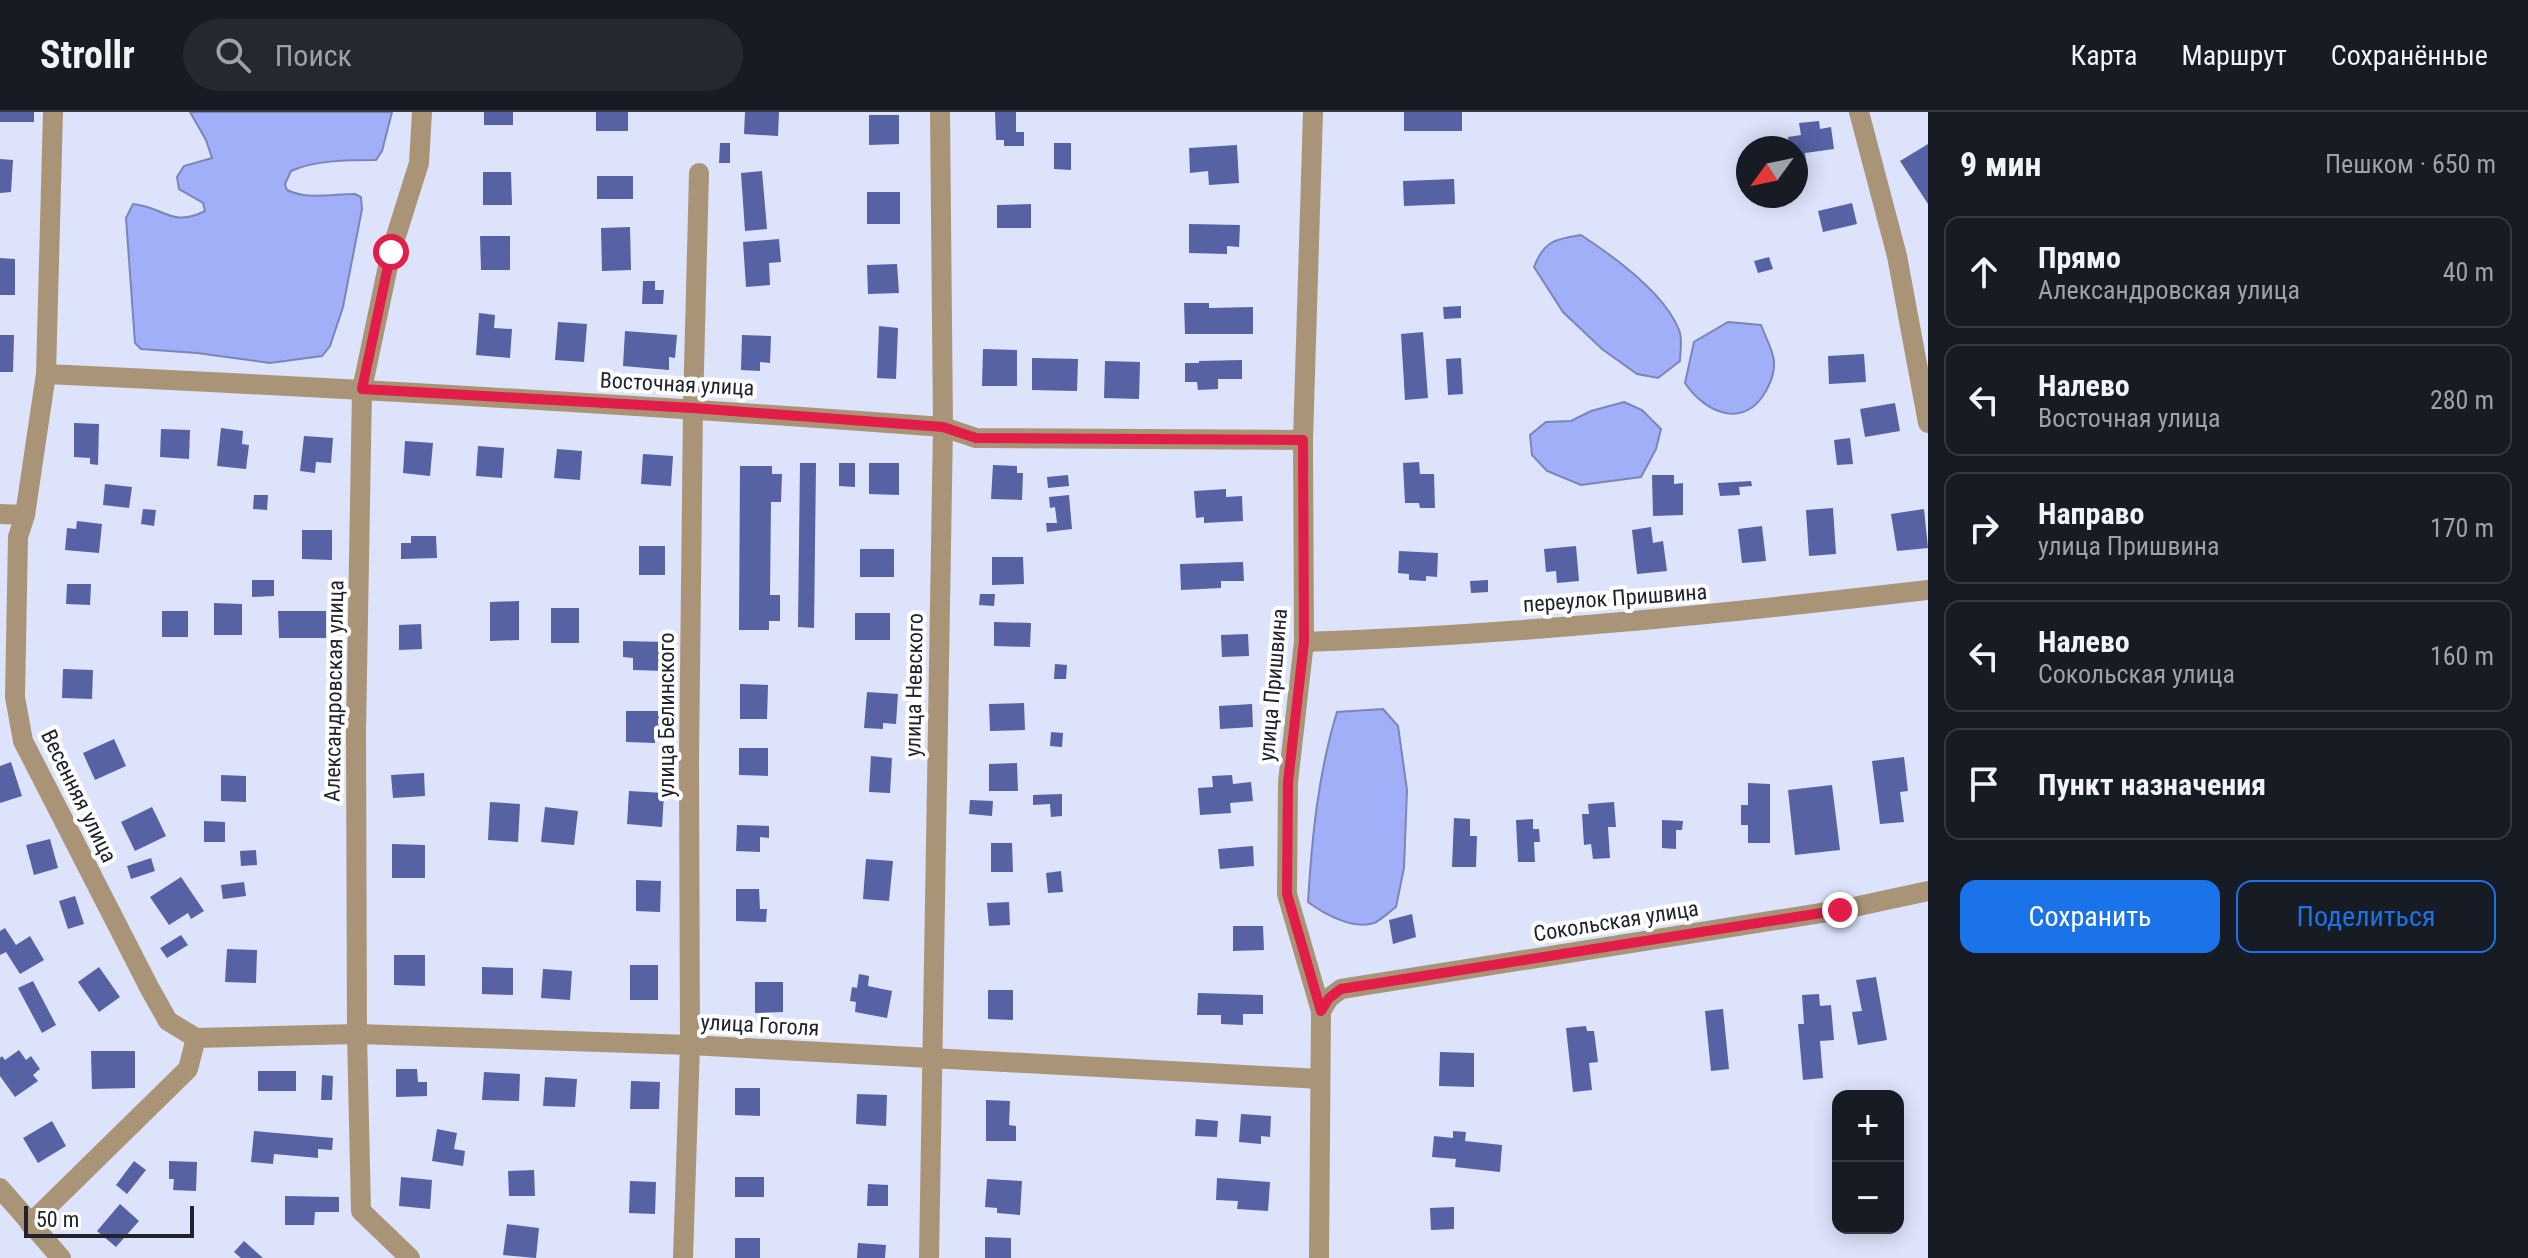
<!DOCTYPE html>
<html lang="ru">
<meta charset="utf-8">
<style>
:root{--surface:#171b24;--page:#242831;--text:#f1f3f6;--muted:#9ea1a6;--line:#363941;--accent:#1a73e8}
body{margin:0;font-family:"Roboto Condensed",sans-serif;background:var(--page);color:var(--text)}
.controls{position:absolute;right:24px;bottom:24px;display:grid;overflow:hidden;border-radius:16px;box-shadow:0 4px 20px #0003}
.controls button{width:72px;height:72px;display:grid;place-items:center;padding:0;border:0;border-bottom:2px solid var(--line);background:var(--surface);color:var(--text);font:40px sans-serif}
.compass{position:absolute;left:1736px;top:24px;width:72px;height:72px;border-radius:50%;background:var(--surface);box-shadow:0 4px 20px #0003;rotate:237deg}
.scale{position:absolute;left:24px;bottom:20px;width:170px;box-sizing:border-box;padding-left:8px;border:4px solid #21232c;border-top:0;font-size:22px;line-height:28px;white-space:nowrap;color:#21232c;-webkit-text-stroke:6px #fff;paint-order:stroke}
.stop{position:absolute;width:24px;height:24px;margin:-18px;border:6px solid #e11d48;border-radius:50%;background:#fff}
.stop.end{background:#e11d48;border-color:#fff;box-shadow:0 2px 8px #0008}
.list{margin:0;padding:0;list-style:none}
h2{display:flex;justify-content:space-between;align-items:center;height:104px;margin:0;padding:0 32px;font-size:34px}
h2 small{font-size:26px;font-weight:400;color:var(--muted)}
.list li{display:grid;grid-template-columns:52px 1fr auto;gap:24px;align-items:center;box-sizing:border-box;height:112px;margin:0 16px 16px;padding:0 16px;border:2px solid var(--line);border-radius:16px}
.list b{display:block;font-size:30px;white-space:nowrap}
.list p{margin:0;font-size:26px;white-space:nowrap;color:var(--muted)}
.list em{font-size:26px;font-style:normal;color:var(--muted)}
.actions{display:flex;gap:16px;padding:24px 32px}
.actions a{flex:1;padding:18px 0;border:2px solid var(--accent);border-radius:16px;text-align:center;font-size:28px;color:var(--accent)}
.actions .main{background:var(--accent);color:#fff}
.icon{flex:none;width:44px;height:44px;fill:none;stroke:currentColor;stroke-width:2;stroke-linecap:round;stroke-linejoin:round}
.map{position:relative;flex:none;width:1928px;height:1146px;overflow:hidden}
header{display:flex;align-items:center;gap:48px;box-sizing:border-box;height:112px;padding:0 40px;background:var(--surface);border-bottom:2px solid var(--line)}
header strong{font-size:38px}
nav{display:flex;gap:44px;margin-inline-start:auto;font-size:28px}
.search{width:560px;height:72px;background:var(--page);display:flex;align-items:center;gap:20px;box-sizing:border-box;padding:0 28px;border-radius:44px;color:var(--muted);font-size:30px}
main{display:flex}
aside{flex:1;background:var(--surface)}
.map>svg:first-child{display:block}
.water{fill:#a0aff7;stroke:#7a85ba;stroke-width:2}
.building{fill:#5662a4}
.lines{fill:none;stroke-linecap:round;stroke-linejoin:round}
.minor{stroke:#aa9478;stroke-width:20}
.tertiary{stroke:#aa9478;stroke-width:20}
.route{stroke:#e11d48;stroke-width:10}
.labels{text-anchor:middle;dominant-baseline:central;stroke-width:8;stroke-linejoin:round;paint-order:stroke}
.street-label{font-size:22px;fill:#21232c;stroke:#fff}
</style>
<header>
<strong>Strollr</strong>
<div class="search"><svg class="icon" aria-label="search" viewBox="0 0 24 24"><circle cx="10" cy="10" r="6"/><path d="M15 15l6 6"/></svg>Поиск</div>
<nav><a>Карта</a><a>Маршрут</a><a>Сохранённые</a></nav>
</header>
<main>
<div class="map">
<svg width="1928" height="1146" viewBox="0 0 1928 1146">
<rect width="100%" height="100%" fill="#dde3fb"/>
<g class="water">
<path d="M 190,0 L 392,0 L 382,39 L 376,48 C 349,48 315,48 291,59 L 285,72 L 287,78 C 307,88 333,82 355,82 L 361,85 L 362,97 L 343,195 L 330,234 L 322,244 L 270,251 L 197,241 L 141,237 L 135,231 L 126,106 L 133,92 C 164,95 172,116 205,99 L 203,91 L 179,77 L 177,65 L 184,54 L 212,46 L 206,28 Z"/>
<path d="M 1581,123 C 1613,144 1665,182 1679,218 C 1683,227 1680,240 1680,249 L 1658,266 L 1637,262 L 1602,237 L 1563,200 L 1534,155 C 1544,129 1555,127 1581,123 Z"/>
<path d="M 1728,210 L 1761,213 C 1765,224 1773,238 1774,249 C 1775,260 1771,270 1766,279 C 1744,318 1705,301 1685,271 L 1694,230 Z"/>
<polygon points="1624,290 1642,298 1661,317 1656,337 1641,365 1581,373 1547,359 1532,343 1530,323 1546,310 1571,309 1591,299"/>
<path d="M 1383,597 L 1398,614 L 1407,678 L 1404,756 L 1396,795 C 1389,800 1381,808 1374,811 C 1353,818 1324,802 1308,790 C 1312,725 1318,662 1337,600 Z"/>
</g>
<g class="building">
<rect x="0" y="0" width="34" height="10"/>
<rect x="484" y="0" width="29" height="13"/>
<rect x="596" y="0" width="32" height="19"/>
<polygon points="745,0 779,0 778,24 744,22"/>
<polygon points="995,0 1016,0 1016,20 1024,20 1024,34 1004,34 1004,28 996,28"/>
<rect x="1404" y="0" width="58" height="19"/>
<polygon points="869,3 899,3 899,32 869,33"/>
<polygon points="1819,9 1820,17 1831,15 1834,37 1805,41 1806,49 1796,50 1796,36 1789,36 1788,25 1801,23 1799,11"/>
<polygon points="720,31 730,31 730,51 719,51"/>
<polygon points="1054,31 1071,31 1071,58 1054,57"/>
<polygon points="1928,32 1928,92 1900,49"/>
<polygon points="1237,33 1239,71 1209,73 1208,59 1190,61 1189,36"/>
<polygon points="0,47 13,48 11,80 0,81"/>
<polygon points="762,59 767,117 745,119 741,61"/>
<polygon points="483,60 511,60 512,93 483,93"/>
<rect x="597" y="64" width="36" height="23"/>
<polygon points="1454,67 1455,92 1404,94 1403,69"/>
<rect x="867" y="80" width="33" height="32"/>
<polygon points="1852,91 1857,112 1823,120 1818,99"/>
<polygon points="1031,92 1031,116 997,116 997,93"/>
<polygon points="1189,112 1240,113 1239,135 1227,134 1227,142 1189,141"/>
<polygon points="630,115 631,158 602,159 601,116"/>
<polygon points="480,124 510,124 510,158 481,158"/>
<polygon points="779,127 781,150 769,151 770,173 746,175 743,130"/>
<polygon points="1769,145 1773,157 1758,161 1754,149"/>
<polygon points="0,146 15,147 15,183 0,183"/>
<polygon points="897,152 899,181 868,182 867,153"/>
<polygon points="643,169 655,169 655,178 664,178 663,192 642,192"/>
<polygon points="1184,191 1209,191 1209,196 1253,195 1253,222 1185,222"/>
<polygon points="1461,194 1461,206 1444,207 1443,195"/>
<polygon points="479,201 495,203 494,216 512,217 510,246 476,243"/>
<polygon points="558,210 587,212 584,250 555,248"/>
<polygon points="879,214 898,216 896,267 877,266"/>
<polygon points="625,219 677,223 675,246 669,245 669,258 623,254"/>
<polygon points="1423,220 1428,286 1405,288 1401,222"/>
<polygon points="0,223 14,223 13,260 0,260"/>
<polygon points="742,223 771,224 770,251 760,250 760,259 741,258"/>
<polygon points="983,237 1017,238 1017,274 982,274"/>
<polygon points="1864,242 1866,270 1829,272 1828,244"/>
<polygon points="1032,246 1078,247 1077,279 1032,278"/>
<polygon points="1461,246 1463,282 1448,283 1446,247"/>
<polygon points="1242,248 1242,267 1218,267 1218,277 1198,278 1197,270 1185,270 1185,251 1199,251 1199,249"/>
<polygon points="1105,249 1140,250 1139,287 1104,286"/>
<polygon points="1895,291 1900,319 1865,325 1860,297"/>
<polygon points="74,311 99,312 98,353 90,352 90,346 74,345"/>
<polygon points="221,316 243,319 242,332 249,333 246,357 217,354"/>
<polygon points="161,317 190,318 189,347 160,345"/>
<polygon points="304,324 333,326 331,351 316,350 315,361 300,359"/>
<polygon points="1850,326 1853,352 1837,353 1834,328"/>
<polygon points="405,329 433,331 430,364 403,361"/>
<polygon points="478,334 504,336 502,366 476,364"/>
<polygon points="557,337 582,339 580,368 554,366"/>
<polygon points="643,342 673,344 671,374 641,372"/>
<polygon points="1419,350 1420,362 1434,362 1435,396 1420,396 1419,391 1405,391 1403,351"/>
<polygon points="800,351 816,351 814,516 798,515"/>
<polygon points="839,351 855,351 855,375 839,374"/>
<polygon points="869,351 899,351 899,383 869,382"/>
<polygon points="993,353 1017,354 1017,361 1023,361 1022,388 991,387"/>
<polygon points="740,354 772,354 772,362 782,362 781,390 771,390 770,483 780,483 780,509 769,509 769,518 739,518"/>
<polygon points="1068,363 1069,374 1048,376 1047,365"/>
<polygon points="1652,363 1674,363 1674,372 1683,371 1683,403 1653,404"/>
<polygon points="1751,369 1752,374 1739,375 1740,383 1720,384 1718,371"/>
<polygon points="105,372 132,375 129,396 103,393"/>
<polygon points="1226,377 1226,385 1242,384 1243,409 1204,411 1204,405 1196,406 1194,379"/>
<polygon points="254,383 268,383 267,398 253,397"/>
<polygon points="1069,383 1072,417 1047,420 1046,411 1057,411 1055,395 1050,396 1049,385"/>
<polygon points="1833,396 1836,442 1809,444 1806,398"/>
<polygon points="143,397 156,398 154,414 141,412"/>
<polygon points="1924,397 1928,436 1897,439 1891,402"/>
<polygon points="77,409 102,412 99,441 65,438 67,416 76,417"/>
<polygon points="1762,414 1766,449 1742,451 1738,417"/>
<polygon points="1651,415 1653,431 1663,429 1667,459 1637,462 1632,418"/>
<polygon points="302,418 332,418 332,448 302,447"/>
<polygon points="411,424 436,424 437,446 401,447 401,431 411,431"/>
<rect x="639" y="434" width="26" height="29"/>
<polygon points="1576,434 1579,469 1557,471 1556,459 1546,460 1544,437"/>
<rect x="860" y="437" width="34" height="28"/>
<polygon points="1399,439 1438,441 1437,465 1426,464 1426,469 1409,468 1409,462 1398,461"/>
<polygon points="992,445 1023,445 1024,472 992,473"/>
<polygon points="1243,450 1244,469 1221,469 1221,476 1181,478 1180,452"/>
<polygon points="252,468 274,468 274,484 252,485"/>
<polygon points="1488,468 1488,480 1471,481 1470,469"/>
<polygon points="67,472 91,472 90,493 66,492"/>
<polygon points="980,482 995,482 994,494 979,493"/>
<polygon points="519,489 519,528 490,529 490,490"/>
<polygon points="214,491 242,492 242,523 214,523"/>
<rect x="551" y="496" width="28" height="35"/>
<rect x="162" y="499" width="26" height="26"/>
<polygon points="278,499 326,499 326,526 279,526"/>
<rect x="855" y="501" width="35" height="27"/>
<polygon points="994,510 1031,511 1030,535 994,534"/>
<polygon points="421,512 422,537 399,538 399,513"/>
<polygon points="1248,522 1249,544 1222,545 1221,523"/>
<polygon points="623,529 667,530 666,559 633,558 633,546 623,545"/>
<polygon points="1055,552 1067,553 1066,567 1054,567"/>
<polygon points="63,557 93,558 92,587 62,586"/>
<polygon points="740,572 768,573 767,607 740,607"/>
<polygon points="867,580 898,582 896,612 883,611 883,617 864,616"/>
<polygon points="1024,591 1025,618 990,619 989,592"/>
<polygon points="1252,592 1253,615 1220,617 1219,594"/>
<polygon points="626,599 663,599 663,622 655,622 655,631 626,630"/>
<polygon points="1051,620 1063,621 1062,635 1050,634"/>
<polygon points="114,627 126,654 95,668 83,641"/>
<polygon points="739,636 768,636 768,664 739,663"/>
<polygon points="871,644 892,646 890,681 869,680"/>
<polygon points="1904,645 1908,679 1900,680 1904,710 1880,712 1872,649"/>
<polygon points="11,650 22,684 0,691 0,654"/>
<polygon points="1017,651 1018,679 989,679 989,652"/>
<polygon points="424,661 425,684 393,686 391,663"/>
<polygon points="221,663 246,664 246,690 221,689"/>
<polygon points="1232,663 1233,672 1251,670 1253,689 1230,691 1231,701 1200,703 1198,676 1213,675 1212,664"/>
<polygon points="1748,671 1770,672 1770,731 1748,731 1748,713 1741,713 1741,693 1748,693"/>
<polygon points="1832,673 1840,738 1795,743 1788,678"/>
<polygon points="629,679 664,681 662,715 627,712"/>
<polygon points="1062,682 1062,704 1051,705 1050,692 1033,693 1033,683"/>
<polygon points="970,688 993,689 992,704 969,702"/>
<polygon points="490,690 520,692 518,730 488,728"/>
<polygon points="1614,690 1616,715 1608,715 1610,746 1593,747 1591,732 1584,733 1582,702 1589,702 1588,692"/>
<polygon points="152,695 166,724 135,739 121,710"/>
<polygon points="545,695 578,699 574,733 541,730"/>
<polygon points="1454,706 1470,707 1470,724 1477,724 1476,755 1452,755"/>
<polygon points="1533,707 1533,717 1539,717 1540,730 1534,730 1535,750 1518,750 1516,708"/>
<polygon points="1662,708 1683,709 1682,718 1676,718 1676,737 1662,736"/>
<polygon points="204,709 225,710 225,730 204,730"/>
<polygon points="737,713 769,714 769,726 760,725 760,740 736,739"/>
<polygon points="50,727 58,756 34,763 26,733"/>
<polygon points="991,731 1012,731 1013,760 991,760"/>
<polygon points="392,732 425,733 425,766 392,766"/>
<polygon points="1253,734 1254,754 1220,757 1218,737"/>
<polygon points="256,738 257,753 241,754 240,739"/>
<polygon points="151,746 155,759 131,767 127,754"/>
<polygon points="866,747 893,749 889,789 863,787"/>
<polygon points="1061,759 1063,780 1048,781 1046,761"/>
<polygon points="181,765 204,799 191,807 188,801 169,813 150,785"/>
<polygon points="636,768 661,769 660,800 636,799"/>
<polygon points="244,770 246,784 223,787 221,773"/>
<polygon points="736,777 759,777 760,797 767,797 766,810 736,809"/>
<polygon points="75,784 84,812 68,817 59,789"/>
<polygon points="1009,790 1010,813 989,814 987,791"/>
<polygon points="1412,802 1416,825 1393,832 1389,808"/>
<polygon points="1233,814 1263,814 1264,838 1233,839"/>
<polygon points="5,816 16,833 30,824 44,848 20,862 6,840 0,843 0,819"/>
<polygon points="181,823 188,833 167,846 160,836"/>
<polygon points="227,837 257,838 256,871 225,870"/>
<polygon points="394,843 425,843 425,874 394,873"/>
<rect x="630" y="853" width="28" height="35"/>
<polygon points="99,855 120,885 99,900 78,870"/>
<polygon points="482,855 513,856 513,883 482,882"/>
<polygon points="543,857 572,859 570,888 541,886"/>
<polygon points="859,862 869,864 868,874 892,879 887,906 855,900 856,890 850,889 852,875 857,876"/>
<polygon points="1876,865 1887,928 1858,933 1852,900 1862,899 1856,868"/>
<polygon points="33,869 56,913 42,921 18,876"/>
<polygon points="755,870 783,870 783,900 755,901"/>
<polygon points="988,878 1013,878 1013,908 988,907"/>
<polygon points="1198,881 1263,883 1263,902 1243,902 1243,913 1221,912 1221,903 1197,903"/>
<polygon points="1819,882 1820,894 1831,893 1834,928 1820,929 1823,966 1803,968 1798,912 1804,912 1802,883"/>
<polygon points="1723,897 1729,957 1711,959 1705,899"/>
<polygon points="1586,914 1587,919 1594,919 1598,950 1589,951 1592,978 1573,980 1566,916"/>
<polygon points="19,938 26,948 31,944 40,957 33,963 38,969 15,985 0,964 0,946 2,944 5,948"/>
<polygon points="91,939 135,939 135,976 92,977"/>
<polygon points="1440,940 1474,941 1474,975 1439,974"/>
<polygon points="396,957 417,957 418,970 427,970 427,984 396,985"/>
<rect x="258" y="959" width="38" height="20"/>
<polygon points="484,960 520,962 519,989 482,988"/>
<polygon points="322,963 333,964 332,988 321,988"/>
<polygon points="545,965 577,967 575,995 543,994"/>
<polygon points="631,969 660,970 659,997 630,997"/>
<polygon points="735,976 760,976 760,1004 735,1003"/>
<polygon points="857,982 887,983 886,1014 856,1012"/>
<polygon points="986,988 1010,989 1009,1013 1016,1014 1016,1029 986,1029"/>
<polygon points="1241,1002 1271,1004 1270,1025 1261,1024 1261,1032 1239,1030"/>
<polygon points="1196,1007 1218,1009 1217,1025 1195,1024"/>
<polygon points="52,1009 66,1034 38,1051 23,1026"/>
<polygon points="437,1017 457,1021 454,1037 465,1039 463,1054 432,1049"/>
<polygon points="254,1019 333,1026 332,1038 318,1037 318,1046 274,1042 273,1052 251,1050"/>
<polygon points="1453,1019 1466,1020 1465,1029 1502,1033 1500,1060 1455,1055 1456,1047 1432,1045 1434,1024 1453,1026"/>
<polygon points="134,1049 146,1058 127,1082 116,1073"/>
<polygon points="169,1049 197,1050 196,1079 173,1078 174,1067 169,1067"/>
<polygon points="534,1058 535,1084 509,1084 508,1059"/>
<polygon points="401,1065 432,1068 430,1097 399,1094"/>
<rect x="735" y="1065" width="29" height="20"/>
<polygon points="1217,1066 1270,1070 1268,1099 1237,1097 1238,1089 1216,1088"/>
<polygon points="987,1067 1022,1069 1020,1103 997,1101 997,1096 985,1095"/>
<polygon points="630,1069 656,1070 655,1102 629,1101"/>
<polygon points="868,1072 888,1073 888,1094 867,1094"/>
<polygon points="285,1084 339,1085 339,1100 315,1100 314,1113 285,1113"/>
<polygon points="120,1092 139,1109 116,1135 97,1119"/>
<polygon points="1454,1095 1454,1117 1431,1118 1430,1096"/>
<polygon points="507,1112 539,1116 536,1146 503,1143"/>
<polygon points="985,1125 1011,1126 1011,1146 985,1146"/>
<rect x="735" y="1126" width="25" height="20"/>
<polygon points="244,1129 263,1146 241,1146 234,1140"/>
<polygon points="858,1131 886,1133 885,1146 857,1146"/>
</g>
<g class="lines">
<g class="minor">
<polyline points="53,0 46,262 25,403 18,425 15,585 23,629 150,877 168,909 196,926"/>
<polyline points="1313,0 1303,328 1304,530 1288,670 1287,782 1321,899"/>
<polyline points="1859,0 1897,144 1928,311"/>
<path d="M 46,262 C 345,276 644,293 943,315 L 976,326 L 1303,328"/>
<polyline points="0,402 25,403"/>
<path d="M 1304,530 C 1513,523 1721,502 1928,478"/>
<polyline points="196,926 357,922 690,933 1320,967"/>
<polyline points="0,1076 61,1146"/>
<polyline points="30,1112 188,957 196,926"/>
<polyline points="410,1146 361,1099 357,922 356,620 362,277 391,140 419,51 422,0"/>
<polyline points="683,1146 690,933 689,649 693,296 699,61"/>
<polyline points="929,1146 943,315 940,0"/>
</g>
<polyline class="tertiary" points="1319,1146 1321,899 1329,886 1341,877 1840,798 1928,779"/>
</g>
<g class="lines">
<polyline class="route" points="391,140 362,277 693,296 943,315 976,326 1303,328 1304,530 1288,670 1287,782 1321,899 1329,886 1341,877 1840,798"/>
</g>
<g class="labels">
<g class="street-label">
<text transform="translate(677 272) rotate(3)">Восточная улица</text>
<text transform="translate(1615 486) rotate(-4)">переулок Пришвина</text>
<text transform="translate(914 573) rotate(-89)">улица Невского</text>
<text transform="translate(1273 573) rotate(-85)">улица Пришвина</text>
<text transform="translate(334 579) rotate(-89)">Александровская улица</text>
<text transform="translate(666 603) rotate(-90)">улица Белинского</text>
<text transform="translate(79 684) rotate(64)">Весенняя улица</text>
<text transform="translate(1616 809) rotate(-9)">Сокольская улица</text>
<text transform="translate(760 913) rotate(3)">улица Гоголя</text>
</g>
</g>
</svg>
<div class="controls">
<button>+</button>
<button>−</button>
</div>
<svg class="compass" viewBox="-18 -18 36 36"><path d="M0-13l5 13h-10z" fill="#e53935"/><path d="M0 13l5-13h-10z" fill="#9ea1a6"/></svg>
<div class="scale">50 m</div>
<div class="stop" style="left:391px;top:140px"></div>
<div class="stop end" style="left:1840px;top:798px"></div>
</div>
<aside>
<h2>9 мин<small>Пешком · 650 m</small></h2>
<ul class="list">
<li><svg class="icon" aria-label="ahead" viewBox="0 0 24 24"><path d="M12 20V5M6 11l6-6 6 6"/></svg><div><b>Прямо</b><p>Александровская улица</p></div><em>40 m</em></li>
<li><svg class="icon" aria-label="left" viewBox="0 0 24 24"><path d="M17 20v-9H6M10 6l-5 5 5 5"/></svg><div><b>Налево</b><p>Восточная улица</p></div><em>280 m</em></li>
<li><svg class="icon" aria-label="right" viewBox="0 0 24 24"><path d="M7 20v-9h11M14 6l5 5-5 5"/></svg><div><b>Направо</b><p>улица Пришвина</p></div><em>170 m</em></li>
<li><svg class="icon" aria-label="left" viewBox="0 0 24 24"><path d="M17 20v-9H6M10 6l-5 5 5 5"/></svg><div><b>Налево</b><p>Сокольская улица</p></div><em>160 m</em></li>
<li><svg class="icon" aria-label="arrive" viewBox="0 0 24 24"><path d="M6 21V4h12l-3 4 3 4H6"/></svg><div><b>Пункт назначения</b></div></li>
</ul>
<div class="actions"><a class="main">Сохранить</a><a>Поделиться</a></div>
</aside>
</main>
